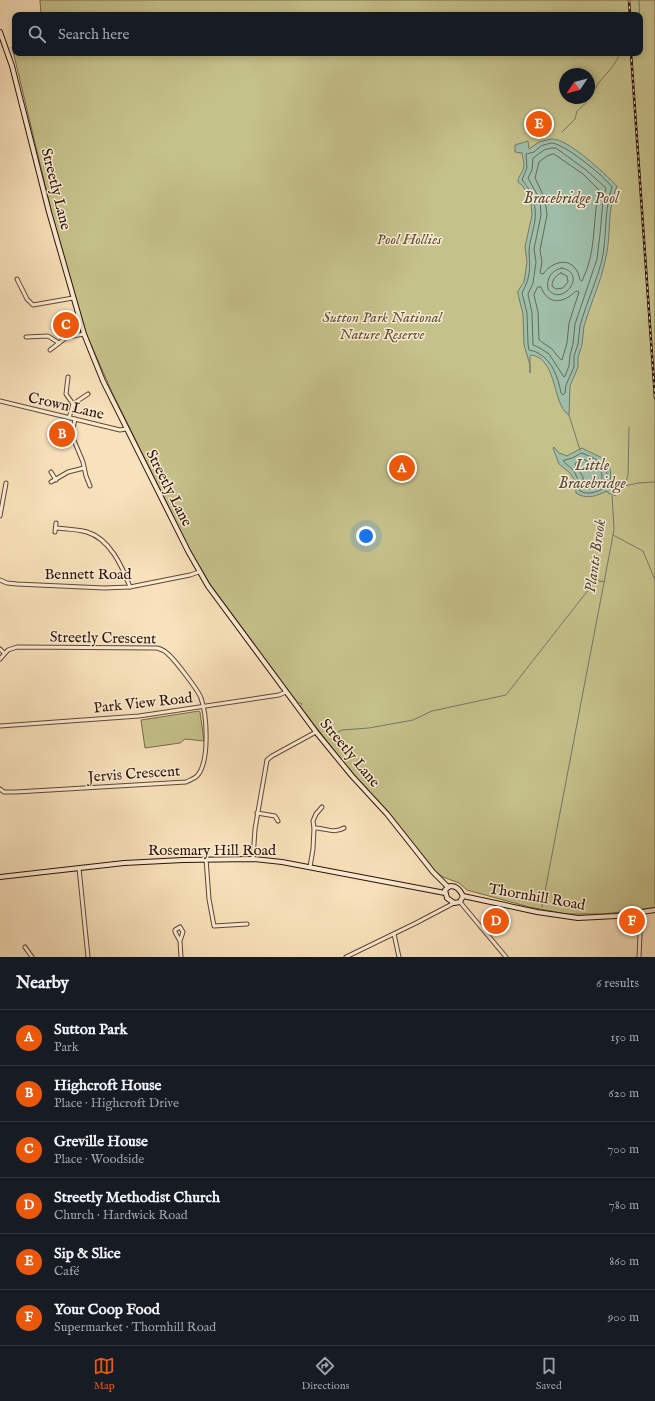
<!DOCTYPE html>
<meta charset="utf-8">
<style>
:root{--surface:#171b24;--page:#20242c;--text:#f1f3f6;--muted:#9ea1a6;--line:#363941;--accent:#ea580c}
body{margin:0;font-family:"IM FELL English",serif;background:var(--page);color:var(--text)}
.compass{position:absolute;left:559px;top:68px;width:36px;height:36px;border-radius:50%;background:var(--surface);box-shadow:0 2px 6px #0003;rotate:235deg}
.you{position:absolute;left:366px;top:536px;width:14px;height:14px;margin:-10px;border:3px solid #fff;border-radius:50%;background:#1a73e8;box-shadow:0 0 0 6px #1a73e833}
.badge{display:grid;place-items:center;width:26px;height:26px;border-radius:50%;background:var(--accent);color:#fff;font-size:13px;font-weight:700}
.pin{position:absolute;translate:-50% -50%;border:2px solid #fff;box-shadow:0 1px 4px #0006}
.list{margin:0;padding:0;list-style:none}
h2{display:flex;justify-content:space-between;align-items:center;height:52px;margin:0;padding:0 16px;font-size:17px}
h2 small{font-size:13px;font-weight:400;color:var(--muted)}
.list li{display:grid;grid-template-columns:26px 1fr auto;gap:12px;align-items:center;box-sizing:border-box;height:56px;padding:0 16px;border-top:1px solid var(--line)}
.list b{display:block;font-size:15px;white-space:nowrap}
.list p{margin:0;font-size:13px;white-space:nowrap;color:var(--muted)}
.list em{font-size:13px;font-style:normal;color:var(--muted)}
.icon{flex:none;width:22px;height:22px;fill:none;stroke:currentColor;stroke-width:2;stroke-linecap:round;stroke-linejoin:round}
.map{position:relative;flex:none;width:655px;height:957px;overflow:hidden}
.search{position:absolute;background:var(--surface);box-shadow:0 2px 6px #0003;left:12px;right:12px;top:12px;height:44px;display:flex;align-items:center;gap:10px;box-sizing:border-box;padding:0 14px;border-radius:8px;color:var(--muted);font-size:15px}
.sheet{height:388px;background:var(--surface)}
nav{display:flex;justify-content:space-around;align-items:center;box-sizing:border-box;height:56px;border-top:1px solid var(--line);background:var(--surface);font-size:11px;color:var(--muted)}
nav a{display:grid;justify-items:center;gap:2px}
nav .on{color:var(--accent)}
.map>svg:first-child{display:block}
.green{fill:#c5c18b;stroke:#7a6a49;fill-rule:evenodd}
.water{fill:#9fbeaa;stroke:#727969}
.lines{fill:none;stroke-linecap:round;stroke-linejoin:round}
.shore{stroke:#676858;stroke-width:1}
.stream{stroke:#727969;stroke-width:1}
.street-casing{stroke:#614634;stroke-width:5}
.secondary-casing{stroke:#2f1207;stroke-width:6}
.street{stroke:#faecd3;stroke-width:3}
.secondary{stroke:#faecd3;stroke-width:4}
.rail-casing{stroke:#2f1207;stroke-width:2.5}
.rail{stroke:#faecd3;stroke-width:1;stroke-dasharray:3;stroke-linecap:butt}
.labels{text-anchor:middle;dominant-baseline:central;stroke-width:3;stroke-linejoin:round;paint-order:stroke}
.street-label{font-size:15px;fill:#2f1207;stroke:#faecd3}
.park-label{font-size:15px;font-style:italic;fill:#644f35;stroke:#faecd3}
.water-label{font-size:16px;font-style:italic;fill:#564e40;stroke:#faecd3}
</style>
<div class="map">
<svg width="655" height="957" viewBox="0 0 655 957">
<rect width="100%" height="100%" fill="#f8e1bb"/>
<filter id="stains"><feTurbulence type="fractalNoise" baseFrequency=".005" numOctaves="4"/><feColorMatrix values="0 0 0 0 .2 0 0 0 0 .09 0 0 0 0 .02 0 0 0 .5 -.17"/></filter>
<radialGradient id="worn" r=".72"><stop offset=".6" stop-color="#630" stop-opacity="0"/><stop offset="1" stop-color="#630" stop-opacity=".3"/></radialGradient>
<g class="green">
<path d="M 40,0 L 655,0 L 655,908 L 603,914 L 566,914 L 529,907 L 467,890 L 459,883 L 443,877 L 435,871 L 388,813 L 353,775 L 300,706 L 302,704 L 301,703 L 298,703 L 286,687 L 210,584 L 190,550 L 111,390 L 86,333 L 53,218 L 12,47 L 15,46 L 15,53 L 640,53 L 640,15 L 41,15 ZM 565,74 L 589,74 L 589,98 L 565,98 Z"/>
<polygon points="199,711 200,712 204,741 185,739 180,743 145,748 141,720"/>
</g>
<g class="water">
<path d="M 551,139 C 568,138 605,174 617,186 C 606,209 612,237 605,261 C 601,281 592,300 586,320 L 584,326 L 582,345 L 578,357 L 578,367 L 570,386 L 569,415 C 552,405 558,360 532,355 L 530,356 L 530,373 L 530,365 L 524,345 L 523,314 L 518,294 L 518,291 L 524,282 L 527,262 L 525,247 L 532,215 L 531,203 L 523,186 L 518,182 C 518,177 521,174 523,170 C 525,164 523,159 522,153 L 515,152 L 515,145 L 528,141 L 529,149 L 539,142 Z"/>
<path d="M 554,447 L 559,453 L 567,456 L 582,448 C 600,458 614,458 610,483 L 615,487 L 613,489 L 612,493 L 609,494 L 607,491 C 596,496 587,500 576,493 L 575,481 L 570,473 L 559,464 L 553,448 Z"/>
</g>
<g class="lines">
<g class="shore">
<path d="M 551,143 C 563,142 605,177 612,187 C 604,210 607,236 602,260 C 597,280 588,299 582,319 L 580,326 L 578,344 L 574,356 L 574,367 L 566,385 L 565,393 L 563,395 L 561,393 C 558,378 553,361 538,353 C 535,351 532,351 529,350 L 528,344 L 527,313 L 522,293 C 531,276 530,269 529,251 C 529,244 532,236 533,230 C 538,212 535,194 522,180 L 527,168 L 526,154 L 534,152 L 541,146 Z"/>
<polygon points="552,148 556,148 586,170 606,188 603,200 600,234 597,259 575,324 573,344 570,355 569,366 565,376 564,377 549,354 540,348 533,345 532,313 528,294 533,283 536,262 534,249 541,215 540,200 528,178 532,170 533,158 544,150"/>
<path d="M 554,154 L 583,174 L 599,190 C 593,216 596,243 587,269 C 585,273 584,277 582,281 L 580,280 C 576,257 555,258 543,274 L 540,273 L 542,262 L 540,250 L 547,215 L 545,199 L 535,178 L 539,162 L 547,156 Z"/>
<path d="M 562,268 C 589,274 561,308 548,289 C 546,278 552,270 562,268 Z"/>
<path d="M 561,273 L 567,276 L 568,282 L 563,288 L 556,289 L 552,286 C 552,280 555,276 561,273 Z"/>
<path d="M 538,287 L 541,287 C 548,306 564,303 576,291 L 579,292 L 569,323 L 567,343 L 562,360 L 560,359 L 552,349 L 539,340 L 538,312 L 534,295 Z"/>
<path d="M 582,453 C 601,461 611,465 606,488 C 597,491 589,496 580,491 L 578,480 L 574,471 L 563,461 L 565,460 L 572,458 Z"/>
<path d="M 582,459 C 596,464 605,467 601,484 L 592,488 L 584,488 L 583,477 L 575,464 Z"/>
</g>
<g class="stream">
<polyline points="639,0 640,30"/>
<path d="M 562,132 L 575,119 L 577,111 C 590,101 591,93 600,81 C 608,72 616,64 620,53"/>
<polyline points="569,415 580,450"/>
<polyline points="624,486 639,483 655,482"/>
<polyline points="625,486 628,475 629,427"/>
<polyline points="615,487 622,486"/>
<polyline points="612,494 616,496"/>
<polyline points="613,535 643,551 655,580"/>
<polyline points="338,732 342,730 369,728 413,720 432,711 506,695 596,580 604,582"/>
<polyline points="542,907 614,530 612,494"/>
</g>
<g class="street-casing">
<g id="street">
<polyline points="17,279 27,299 33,305 73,298"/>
<polyline points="26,337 48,336 59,343 67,337 84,334"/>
<polyline points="50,350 59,343"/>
<polyline points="68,377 66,394 73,404"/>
<polyline points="0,401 120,430 126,429"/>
<polyline points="69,418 73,404 88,394"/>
<polyline points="75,419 72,434 73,438 83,462 86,476 90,486"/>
<polyline points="51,472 56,480"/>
<polyline points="51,482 68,472 84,468"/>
<polyline points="0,516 6,483"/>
<path d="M 56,528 C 65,529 77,529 87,532 C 110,539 122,566 130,587"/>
<polyline points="55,532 56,523"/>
<polyline points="0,580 7,583 17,584 104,588 130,587 190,575 199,572"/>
<polyline points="0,649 4,653"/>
<path d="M 0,659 L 8,650 L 17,647 L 157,648 C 161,649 165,651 168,654 C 175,660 198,690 201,698 C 207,715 210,762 197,776 C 194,779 190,780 186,782 L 16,792 L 4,792 L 0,789"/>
<polyline points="0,726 139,716 279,695 286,692"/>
<polyline points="257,813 275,816 278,821"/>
<path d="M 314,828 C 325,828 334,834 344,828"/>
<polyline points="206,859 209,899 214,926 247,924"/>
<polyline points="253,859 255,829 267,760 272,756 316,732"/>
<polyline points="310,867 313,849 314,828 313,821 316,814 322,807"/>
<polyline points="79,868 88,957"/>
<polyline points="460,902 506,957"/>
<polyline points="394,934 399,957"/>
<polyline points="180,941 175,932 175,930 180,927 183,932 180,941 181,957"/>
<polyline points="25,947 32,957"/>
<polyline points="346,957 416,923 454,903"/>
<polyline points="639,957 641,913"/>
</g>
</g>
<g class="secondary-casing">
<g id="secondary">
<polyline points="0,32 12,66 49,212 84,334 103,381 188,551 208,586 316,732 352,776 387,814 433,872 448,887"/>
<polyline points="0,877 124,863 183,860 253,859 282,862 445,893"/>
<path d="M 450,886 C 457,886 460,890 463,896 L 460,902 L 454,903 L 447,898 L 445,890 Z"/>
<polyline points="463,896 537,912 578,918 616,916 655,910"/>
</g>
</g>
<use href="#street" class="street"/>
<use href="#secondary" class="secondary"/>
<g class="rail-casing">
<g id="rail">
<polyline points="629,0 630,15"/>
<polyline points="631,53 655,398"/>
</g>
</g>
<use href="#rail" class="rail"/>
</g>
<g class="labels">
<g class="street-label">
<text transform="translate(56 189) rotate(76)">Streetly Lane</text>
<text transform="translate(66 406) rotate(13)">Crown Lane</text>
<text transform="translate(169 488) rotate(63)">Streetly Lane</text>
<text x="88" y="574">Bennett Road</text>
<text transform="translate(103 638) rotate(1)">Streetly Crescent</text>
<text transform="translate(143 703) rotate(-6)">Park View Road</text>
<text transform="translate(350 753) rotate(50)">Streetly Lane</text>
<text transform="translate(134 774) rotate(-4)">Jervis Crescent</text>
<text x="212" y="850">Rosemary Hill Road</text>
<text transform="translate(537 897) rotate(10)">Thornhill Road</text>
</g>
<g class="park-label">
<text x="409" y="239">Pool Hollies</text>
<text x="382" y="317">Sutton Park National<tspan x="382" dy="17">Nature Reserve</tspan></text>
</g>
<g class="water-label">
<text x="571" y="199">Bracebridge Pool</text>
<text x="592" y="466">Little<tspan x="592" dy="18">Bracebridge</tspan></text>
<text transform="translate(596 556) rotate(-82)">Plants Brook</text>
</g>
</g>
<rect width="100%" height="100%" filter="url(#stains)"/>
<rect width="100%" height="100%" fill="url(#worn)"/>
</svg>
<svg class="compass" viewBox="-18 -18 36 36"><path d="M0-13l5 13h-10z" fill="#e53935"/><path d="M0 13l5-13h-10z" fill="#9ea1a6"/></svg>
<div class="you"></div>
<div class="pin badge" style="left:402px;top:468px">A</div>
<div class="pin badge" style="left:62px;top:434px">B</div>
<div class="pin badge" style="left:66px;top:325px">C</div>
<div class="pin badge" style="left:496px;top:921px">D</div>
<div class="pin badge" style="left:539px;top:124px">E</div>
<div class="pin badge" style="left:632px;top:921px">F</div>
<div class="search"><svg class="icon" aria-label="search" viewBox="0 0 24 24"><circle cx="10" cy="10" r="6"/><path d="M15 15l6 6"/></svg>Search here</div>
</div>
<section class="sheet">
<h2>Nearby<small>6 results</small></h2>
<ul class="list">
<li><span class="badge">A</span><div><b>Sutton Park</b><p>Park</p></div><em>150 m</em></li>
<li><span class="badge">B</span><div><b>Highcroft House</b><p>Place · Highcroft Drive</p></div><em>620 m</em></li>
<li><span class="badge">C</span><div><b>Greville House</b><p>Place · Woodside</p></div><em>700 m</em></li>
<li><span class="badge">D</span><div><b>Streetly Methodist Church</b><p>Church · Hardwick Road</p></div><em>780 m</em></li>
<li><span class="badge">E</span><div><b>Sip &amp; Slice</b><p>Café</p></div><em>860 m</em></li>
<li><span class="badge">F</span><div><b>Your Coop Food</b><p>Supermarket · Thornhill Road</p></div><em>900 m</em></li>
</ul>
</section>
<nav>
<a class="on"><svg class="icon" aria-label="map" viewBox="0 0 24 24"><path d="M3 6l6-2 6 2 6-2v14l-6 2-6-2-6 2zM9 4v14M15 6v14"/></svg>Map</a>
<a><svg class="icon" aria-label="directions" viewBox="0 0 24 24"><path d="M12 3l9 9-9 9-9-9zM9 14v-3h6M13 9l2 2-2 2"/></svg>Directions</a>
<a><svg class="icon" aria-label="saved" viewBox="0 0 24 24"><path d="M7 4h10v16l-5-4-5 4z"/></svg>Saved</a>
</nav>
